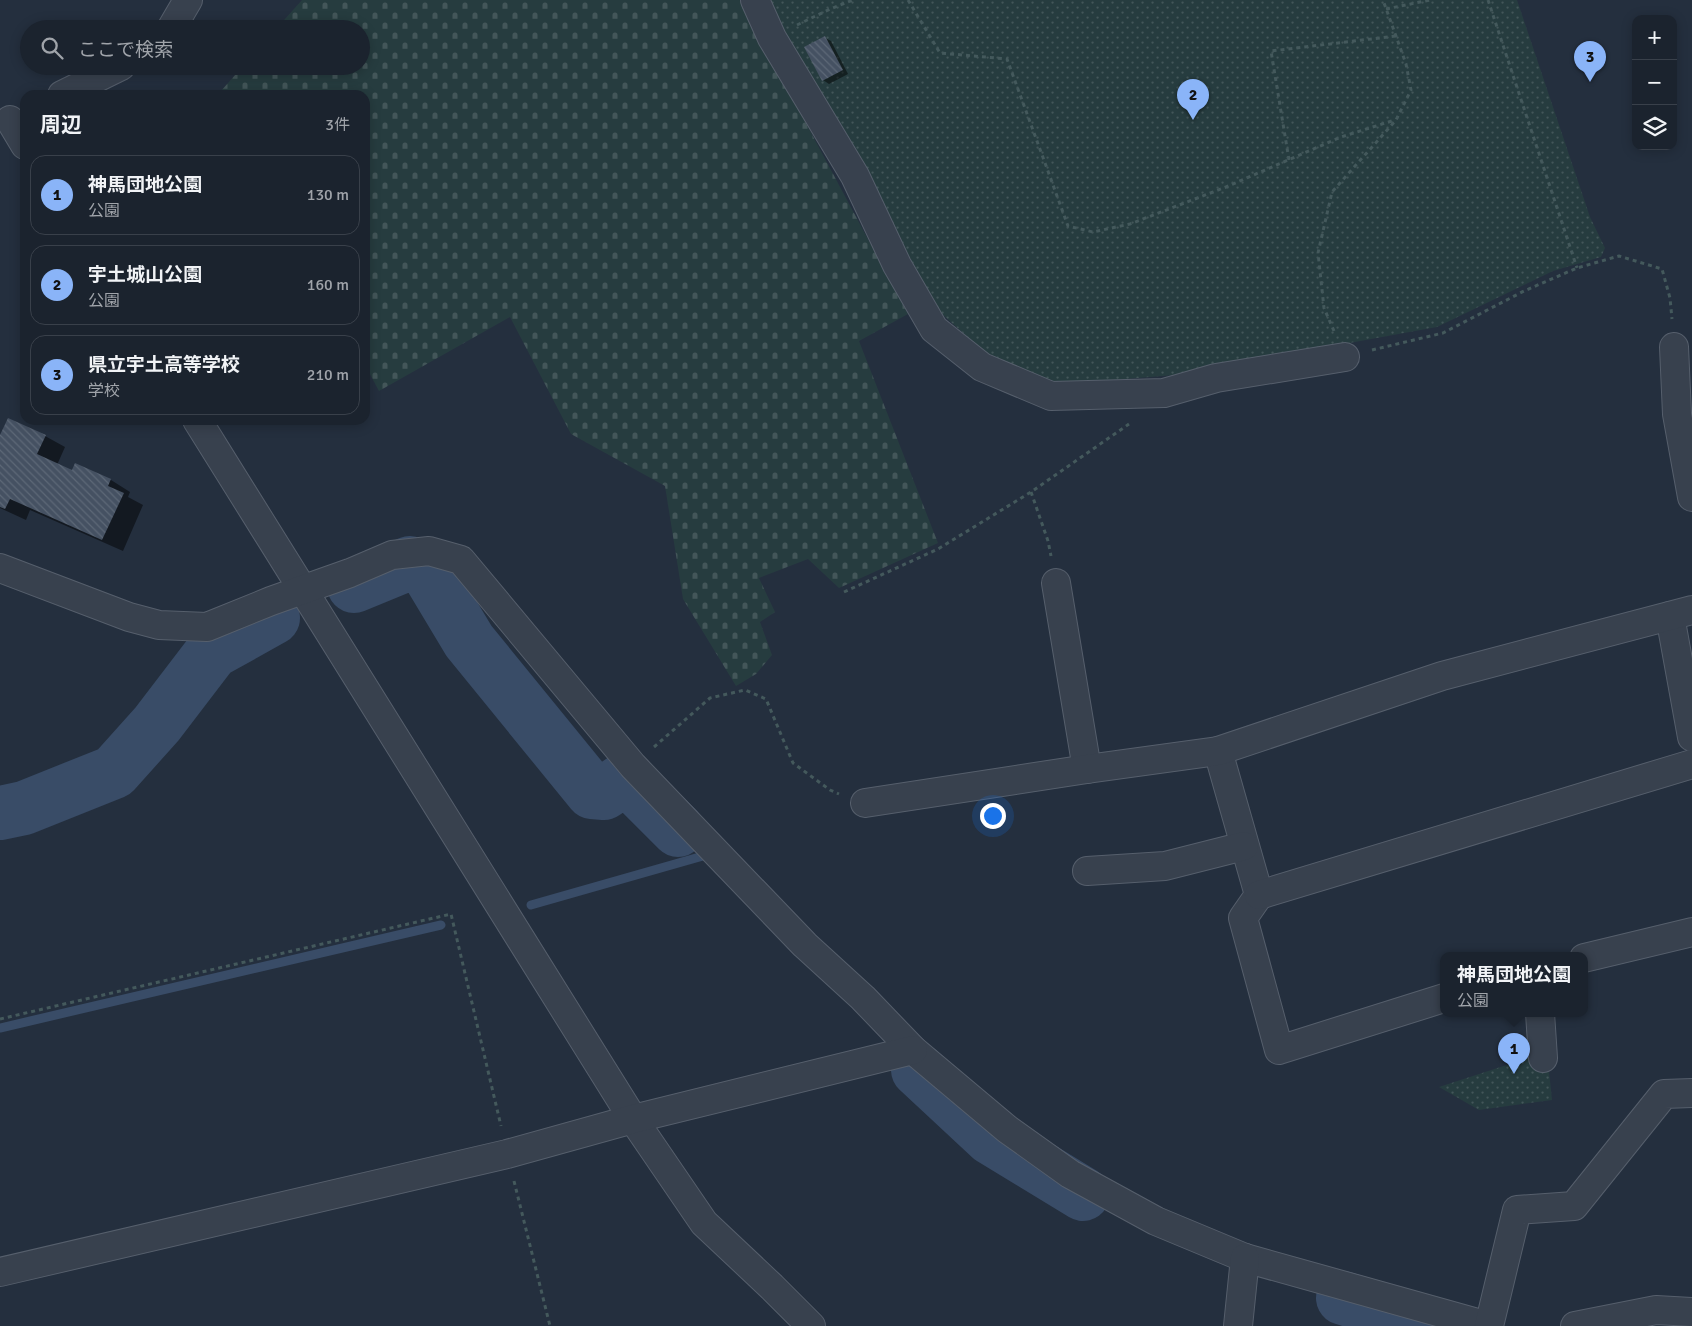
<!DOCTYPE html>
<html lang="ja">
<meta charset="utf-8">
<style>
:root{--surface:#1b232e;--page:#282f3a;--text:#f1f3f6;--muted:#a0a4aa;--line:#39404a;--accent:#8ab4f8}
body{margin:0;font-family:Signika,"Noto Sans JP",sans-serif;background:var(--page);color:var(--text)}
.controls{position:absolute;right:15px;top:15px;display:grid;overflow:hidden;border-radius:10px;box-shadow:0 2px 12px #0003}
.controls button{width:45px;height:45px;display:grid;place-items:center;padding:0;border:0;border-bottom:1px solid var(--line);background:var(--surface);color:var(--text);font:25px sans-serif}
.you{position:absolute;left:992px;top:815px;width:18px;height:18px;margin:-12px;border:4px solid #fff;border-radius:50%;background:#1a73e8;box-shadow:0 0 0 8px #1a73e833}
.badge{display:grid;place-items:center;width:32px;height:32px;border-radius:50%;background:var(--accent);color:#111;font-size:16px;font-weight:700}
.pin{position:absolute;translate:-50% -41px;filter:drop-shadow(0 1px 2px #0008)}
.pin::after{content:'';position:absolute;top:26px;width:18px;height:15px;background:inherit;clip-path:polygon(0 0,100% 0,50% 100%)}
.popup{position:absolute;left:1440px;top:952px;width:148px;height:65px;box-sizing:border-box;display:grid;place-content:center;border-radius:10px;background:var(--surface);filter:drop-shadow(0 1px 4px #0005);font-size:16px;white-space:nowrap;color:var(--muted)}
.popup b{font-size:19px;color:var(--text)}
.popup::after{content:'';position:absolute;left:50%;top:100%;margin-left:-10px;border:10px solid transparent;border-top-color:var(--surface)}
.list{margin:0;padding:0;list-style:none}
h2{display:flex;justify-content:space-between;align-items:center;height:65px;margin:0;padding:0 20px;font-size:21px}
h2 small{font-size:16px;font-weight:400;color:var(--muted)}
.list li{display:grid;grid-template-columns:32px 1fr auto;gap:15px;align-items:center;box-sizing:border-box;height:80px;margin:0 10px 10px;padding:0 10px;border:1px solid var(--line);border-radius:15px}
.list b{display:block;font-size:19px;white-space:nowrap}
.list p{margin:0;font-size:16px;white-space:nowrap;color:var(--muted)}
.list em{font-size:16px;font-style:normal;color:var(--muted)}
.icon{flex:none;width:28px;height:28px;fill:none;stroke:currentColor;stroke-width:2;stroke-linecap:round;stroke-linejoin:round}
.map{position:relative;flex:none;width:1692px;height:1326px;overflow:hidden}
.search{position:absolute;background:var(--surface);box-shadow:0 2px 12px #0003;left:20px;top:20px;width:350px;height:55px;display:flex;align-items:center;gap:12px;box-sizing:border-box;padding:0 18px;border-radius:28px;color:var(--muted);font-size:19px}
.panel{position:absolute;background:var(--surface);box-shadow:0 2px 12px #0003;left:20px;top:90px;width:350px;height:335px;border-radius:15px}
.map>svg:first-child{display:block}
.cemetery{fill:url(#cemetery-stones)}
.park{fill:url(#park-dots)}
.shadow{fill:#0007}
.lines{fill:none;stroke-linecap:round;stroke-linejoin:round}
.stream{stroke:#394c67;stroke-width:9}
.river{stroke:#394c67;stroke-width:54}
.building{fill:url(#building-back-hatch)}
.minor-casing{stroke:#565f6c;stroke-width:30}
.path{stroke:#44595c;stroke-width:3;stroke-dasharray:4 4;stroke-linecap:butt}
.minor{stroke:#38414e;stroke-width:28}
</style>
<div class="map">
<svg width="1692" height="1326" viewBox="0 0 1692 1326">
<defs>
<pattern id="cemetery-stones" width="16" height="16" patternUnits="userSpaceOnUse" patternTransform="scale(1.25)"><rect width="16" height="16" fill="#263c3f"/><path d="M2 7V4a2 2 0 0 1 4 0v3zM10 15v-3a2 2 0 0 1 4 0v3z" fill="#435659"/></pattern>
<pattern id="park-dots" width="8" height="8" patternUnits="userSpaceOnUse" patternTransform="scale(1.25)"><rect width="8" height="8" fill="#263c3f"/><path d="M2 2h.1M6 6h.1" fill="none" stroke="#435659" stroke-width="1.8" stroke-linecap="round"/></pattern>
<pattern id="building-back-hatch" width="6" height="6" patternUnits="userSpaceOnUse" patternTransform="scale(1.25)"><rect width="6" height="6" fill="#455162"/><path d="M-1 5l2 2M0 0l6 6M5-1l2 2" fill="none" stroke="#5d6877"/></pattern>
</defs>
<rect width="100%" height="100%" fill="#242f3e"/>
<polygon class="cemetery" points="302,0 742,0 770,56 908,314 859,341 938,543 839,588 808,559 759,578 775,612 760,622 772,655 756,674 736,686 683,599 665,486 571,434 510,317 379,391 365,365 365,95 223,95 221,91 243,66 361,66 361,29 276,29"/>
<g class="park">
<polygon points="766,0 1517,0 1590,217 1605,248 1601,257 1553,271 1437,327 1175,375 1051,385 985,353 930,303"/>
<polygon points="1547,1052 1552,1100 1479,1110 1439,1087"/>
</g>
<g class="shadow">
<polygon points="825,38 831,41 848,74 829,84 823,80"/>
<polygon points="45,436 65,447 57,465 73,471 76,465 111,480 130,492 128,497 143,505 123,551 30,510 26,520 0,508 0,438"/>
</g>
<g class="lines">
<g class="stream">
<polyline points="531,905 703,856"/>
<polyline points="0,1028 441,925"/>
</g>
<g class="river">
<polyline points="354,586 410,563 427,571 469,641 592,792 604,793 626,778 678,830"/>
<polyline points="0,813 24,808 114,772 157,724 212,652 273,618"/>
<polyline points="918,1070 991,1138 1083,1194"/>
<polyline points="1343,1298 1436,1326"/>
</g>
</g>
<g class="building">
<polygon points="825,36 843,70 822,81 804,47"/>
<polygon points="8,418 46,435 37,454 72,470 75,463 111,479 108,486 124,493 102,540 10,499 5,509 0,507 0,435"/>
</g>
<g class="lines">
<g class="minor-casing">
<g id="minor">
<polyline points="755,0 772,38 855,176 897,265 934,329 982,367 1051,396 1164,393 1216,378 1345,357"/>
<polyline points="171,29 188,0"/>
<polyline points="62,95 121,66"/>
<polyline points="10,120 25,145"/>
<polyline points="1674,347 1677,414 1692,497"/>
<polyline points="197,420 633,1119 704,1223 772,1287 811,1326"/>
<polyline points="0,568 129,617 159,625 207,627 271,601 350,573 392,555 429,551 461,560 633,766 805,945 863,998 913,1050 1007,1129 1070,1174 1156,1221 1245,1258 1488,1326"/>
<polyline points="1056,583 1087,769"/>
<polyline points="1670,616 1692,737"/>
<polyline points="1218,751 1259,895 1243,918 1279,1050 1444,998"/>
<polyline points="865,803 1087,769 1218,751 1442,676 1692,610"/>
<polyline points="1087,871 1165,866 1244,846"/>
<polyline points="1259,895 1692,764"/>
<polyline points="1584,958 1692,932"/>
<polyline points="1540,1013 1543,1058"/>
<polyline points="0,1272 507,1154 633,1119 913,1050"/>
<polyline points="1238,1326 1245,1258"/>
<polyline points="1489,1326 1517,1210 1574,1206 1664,1094 1692,1093"/>
<polyline points="1575,1326 1656,1310 1692,1312"/>
</g>
</g>
<g class="path">
<polyline points="908,0 940,53 1007,59 1068,226 1093,232 1130,224 1226,187 1341,137 1395,120"/>
<polyline points="1488,0 1577,268"/>
<polyline points="1386,9 1430,0"/>
<polyline points="797,25 830,9 853,0"/>
<polyline points="1289,160 1271,51 1396,36"/>
<polyline points="1334,331 1324,308 1318,253 1332,192 1396,120 1411,90 1406,64 1383,0"/>
<polyline points="1372,350 1443,333 1524,291 1577,268 1619,256 1662,269 1670,298 1672,319"/>
<polyline points="1031,492 1048,541 1051,556"/>
<polyline points="844,592 938,549 1031,492 1129,424"/>
<polyline points="654,747 710,698 745,690 766,699 793,763 830,790 839,794"/>
<polyline points="0,1019 451,914 501,1126"/>
<polyline points="514,1181 550,1326"/>
</g>
<use href="#minor" class="minor"/>
</g>
</svg>
<div class="controls">
<button>+</button>
<button>−</button>
<button><svg class="icon" aria-label="layers" viewBox="0 0 24 24"><path d="M12 4l9 5-9 5-9-5zM3 14l9 5 9-5"/></svg></button>
</div>
<div class="you"></div>
<div class="pin badge" style="left:1514px;top:1074px">1</div>
<div class="popup"><b>神馬団地公園</b>公園</div>
<div class="pin badge" style="left:1193px;top:120px">2</div>
<div class="pin badge" style="left:1590px;top:82px">3</div>
<div class="search"><svg class="icon" aria-label="search" viewBox="0 0 24 24"><circle cx="10" cy="10" r="6"/><path d="M15 15l6 6"/></svg>ここで検索</div>
<section class="panel">
<h2>周辺<small>3件</small></h2>
<ul class="list">
<li><span class="badge">1</span><div><b>神馬団地公園</b><p>公園</p></div><em>130 m</em></li>
<li><span class="badge">2</span><div><b>宇土城山公園</b><p>公園</p></div><em>160 m</em></li>
<li><span class="badge">3</span><div><b>県立宇土高等学校</b><p>学校</p></div><em>210 m</em></li>
</ul>
</section>
</div>
